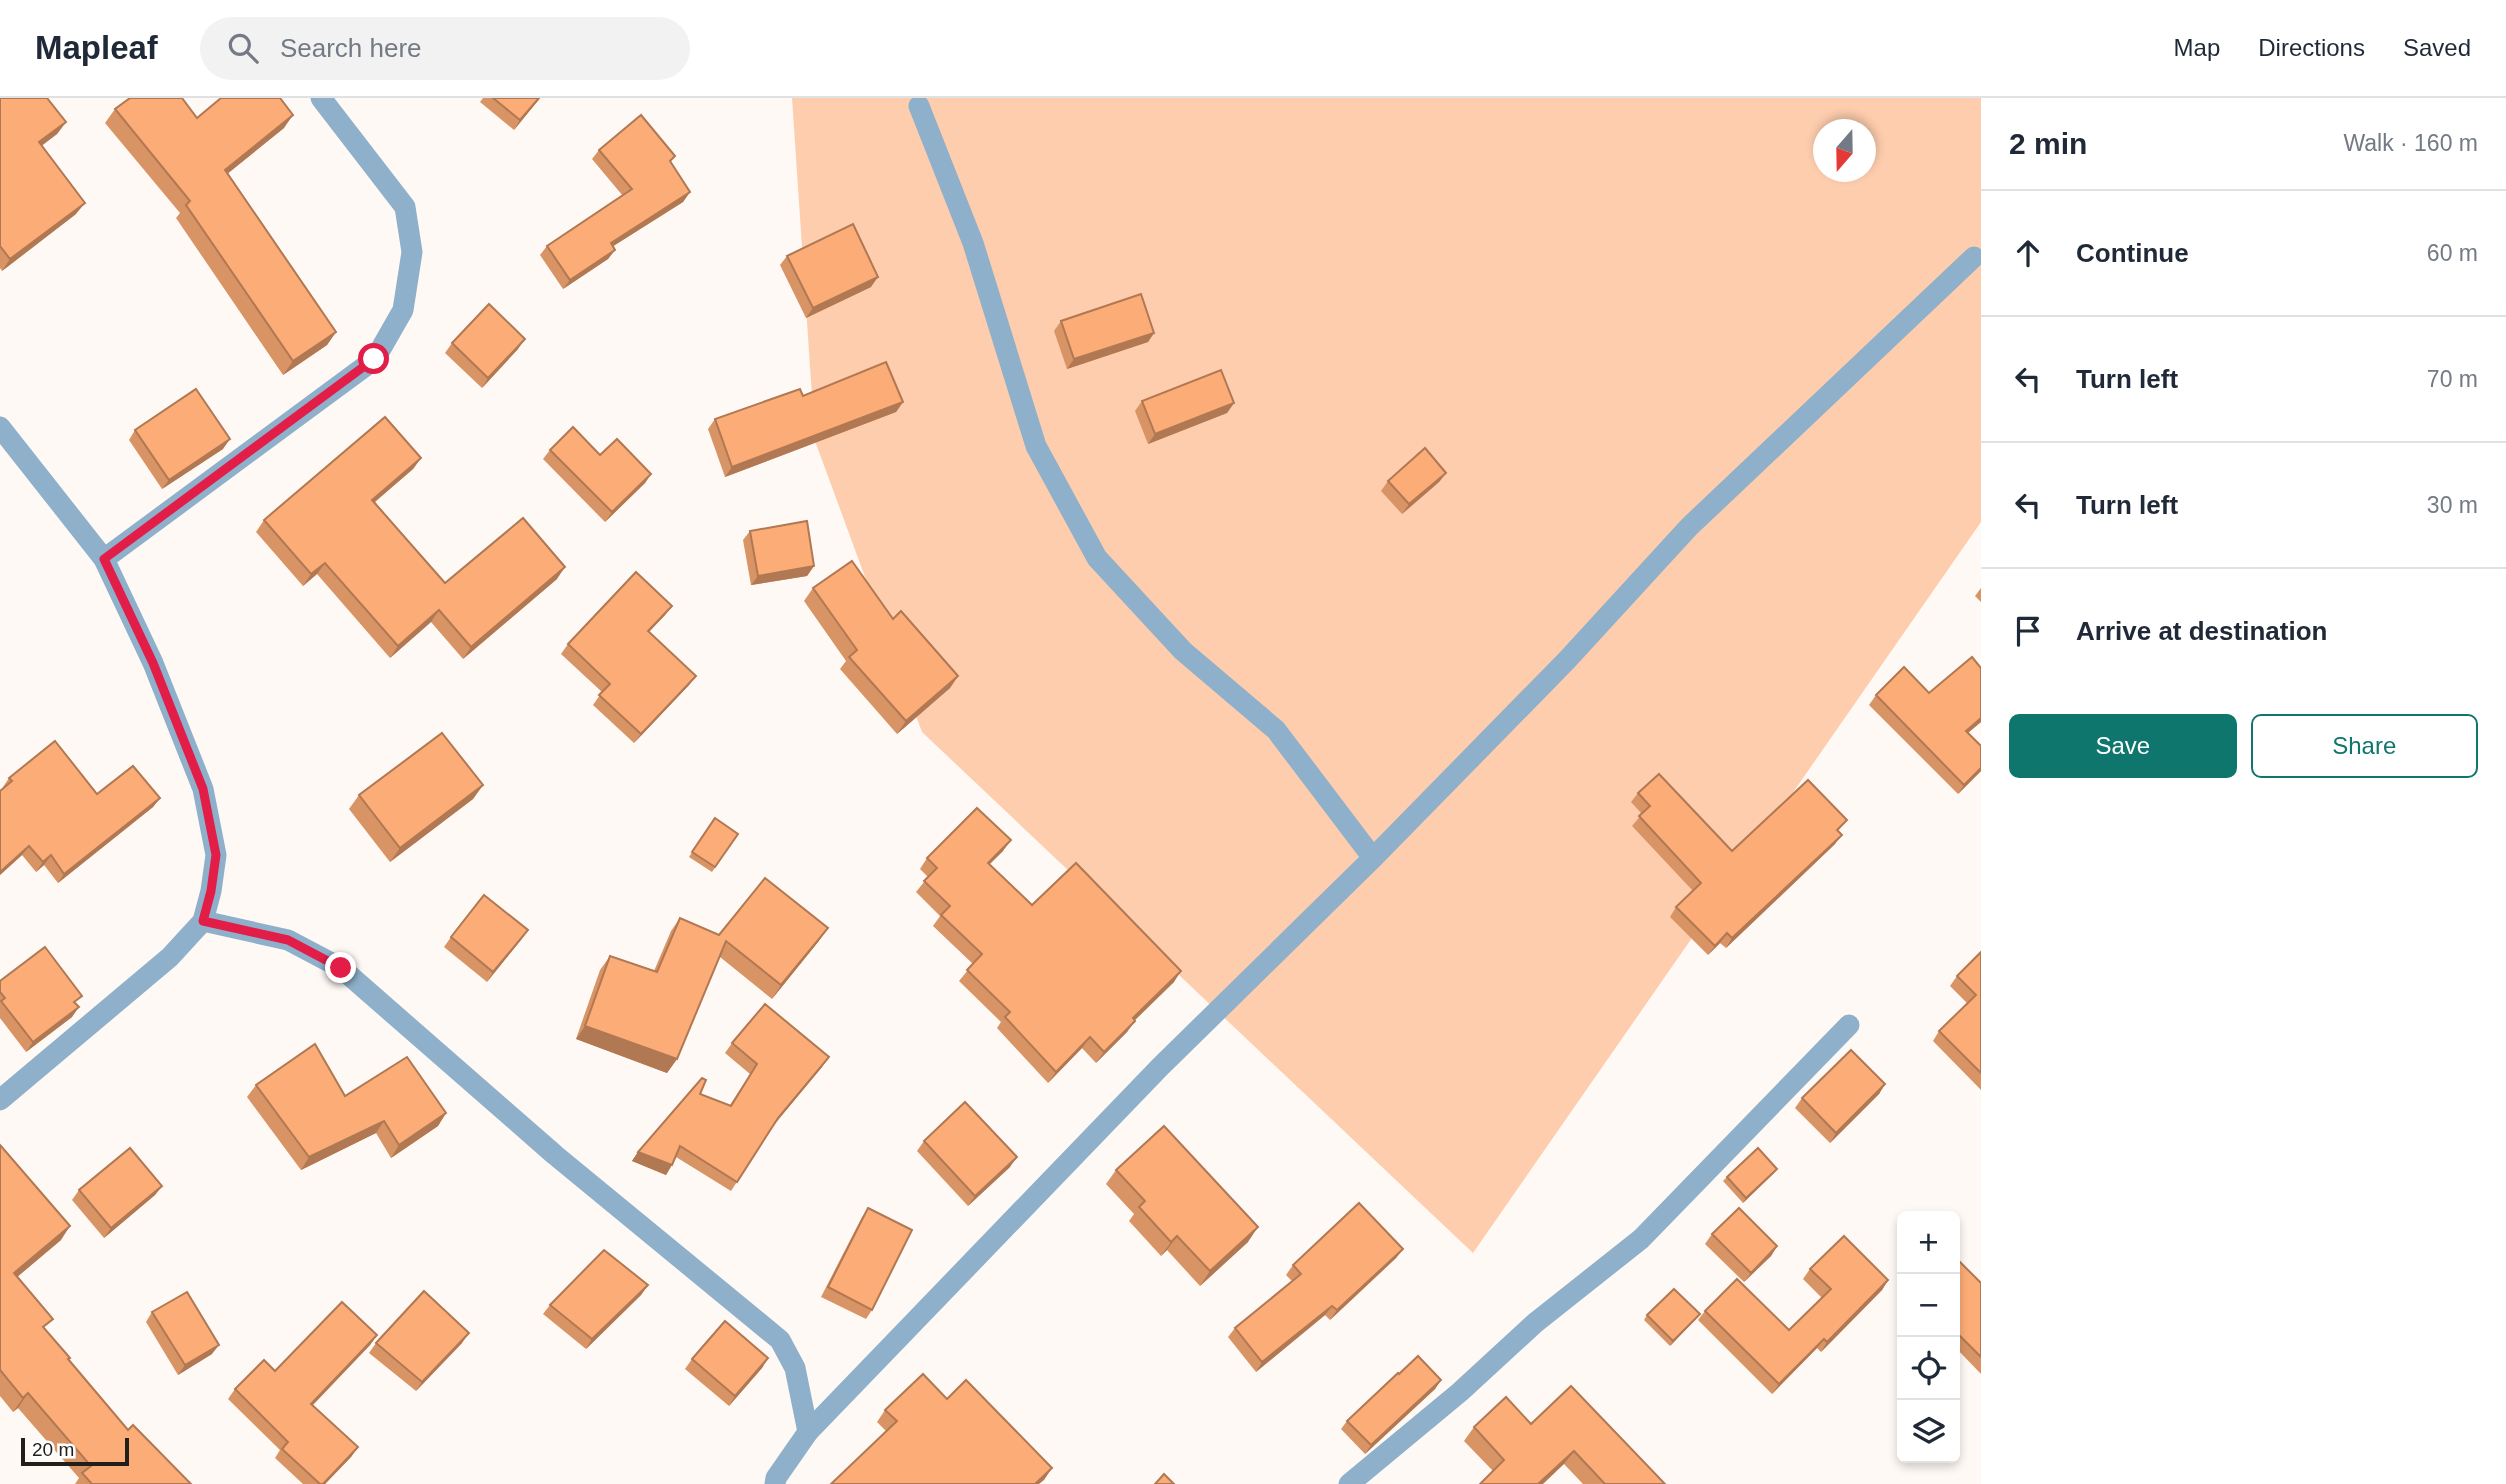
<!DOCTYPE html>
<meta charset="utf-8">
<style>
:root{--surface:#fff;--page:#f2f2f3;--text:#1f2937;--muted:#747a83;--line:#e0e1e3;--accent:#0f766e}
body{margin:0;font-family:Helvetica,sans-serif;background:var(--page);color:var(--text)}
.controls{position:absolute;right:21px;bottom:21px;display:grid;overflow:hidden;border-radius:10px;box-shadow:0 4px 10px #0003}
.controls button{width:63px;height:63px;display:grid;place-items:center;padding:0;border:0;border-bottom:2px solid var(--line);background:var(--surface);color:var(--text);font:35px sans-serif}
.compass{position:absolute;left:1813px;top:21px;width:63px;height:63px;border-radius:50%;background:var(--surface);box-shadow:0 4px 10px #0003;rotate:200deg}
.scale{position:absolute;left:21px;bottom:18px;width:108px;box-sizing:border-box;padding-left:7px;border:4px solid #221e1c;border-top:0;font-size:19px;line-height:24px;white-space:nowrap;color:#221e1c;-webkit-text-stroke:5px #fff;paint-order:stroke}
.stop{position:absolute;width:21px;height:21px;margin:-16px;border:5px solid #e11d48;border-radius:50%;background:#fff}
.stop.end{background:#e11d48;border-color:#fff;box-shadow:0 2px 7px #0008}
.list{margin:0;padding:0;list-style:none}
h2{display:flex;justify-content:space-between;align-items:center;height:91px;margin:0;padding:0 28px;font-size:30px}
h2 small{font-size:23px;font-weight:400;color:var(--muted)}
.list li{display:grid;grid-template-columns:46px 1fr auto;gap:21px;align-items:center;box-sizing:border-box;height:126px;padding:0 28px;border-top:2px solid var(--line)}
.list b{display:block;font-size:26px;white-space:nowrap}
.list em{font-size:23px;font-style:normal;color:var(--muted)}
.actions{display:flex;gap:14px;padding:21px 28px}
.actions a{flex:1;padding:16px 0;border:2px solid var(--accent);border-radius:10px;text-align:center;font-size:24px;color:var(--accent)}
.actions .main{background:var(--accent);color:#fff}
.icon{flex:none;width:38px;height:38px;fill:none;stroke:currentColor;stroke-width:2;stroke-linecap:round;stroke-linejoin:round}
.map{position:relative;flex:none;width:1981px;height:1386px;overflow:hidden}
header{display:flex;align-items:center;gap:42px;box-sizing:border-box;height:98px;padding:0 35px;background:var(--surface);border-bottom:2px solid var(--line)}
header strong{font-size:33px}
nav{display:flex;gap:38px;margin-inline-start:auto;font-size:24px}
.search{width:490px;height:63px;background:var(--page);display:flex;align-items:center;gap:18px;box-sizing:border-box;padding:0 24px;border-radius:38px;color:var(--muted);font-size:26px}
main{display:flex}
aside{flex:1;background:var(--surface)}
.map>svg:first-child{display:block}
.green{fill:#fecdae;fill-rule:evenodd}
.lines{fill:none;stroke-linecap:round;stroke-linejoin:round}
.minor{stroke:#8eb0ca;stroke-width:21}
.wall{fill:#d99465}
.shaded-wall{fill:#b07853}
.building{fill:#fcac76;stroke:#b07853;stroke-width:2}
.route{stroke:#e11d48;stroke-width:9}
</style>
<header>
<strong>Mapleaf</strong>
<div class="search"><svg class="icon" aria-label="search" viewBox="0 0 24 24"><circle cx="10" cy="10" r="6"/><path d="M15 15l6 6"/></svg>Search here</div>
<nav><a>Map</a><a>Directions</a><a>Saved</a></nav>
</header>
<main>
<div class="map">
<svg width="1981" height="1386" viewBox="0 0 1981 1386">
<rect width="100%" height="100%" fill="#fff9f5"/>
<path class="green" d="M 792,0 L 1981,0 L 1981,424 L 1473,1155 L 922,634 L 815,343 ZM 1824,32 L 1866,32 L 1866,74 L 1824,74 Z"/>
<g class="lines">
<g class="minor">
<polyline points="919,8 973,145 1036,348 1097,460 1183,553 1276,632 1373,760"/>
<polyline points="0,329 104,461 153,565 203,691 216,757 211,793 203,823 170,859 0,1002"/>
<polyline points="104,461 375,261 403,212 412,154 405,109 321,0"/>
<polyline points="203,823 288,842 341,870 555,1057 780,1242 795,1270 808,1334 776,1380 775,1386"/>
<polyline points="808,1334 1160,969 1373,760 1567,562 1689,429 1974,159"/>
<polyline points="1349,1386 1460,1294 1535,1225 1641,1141 1849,927"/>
</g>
</g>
<g class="wall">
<polygon points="0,0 66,24 57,36 42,47 76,116 2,173 0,170"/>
<polygon points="483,0 540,0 514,32 480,4"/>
<polygon points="115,11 284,30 228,75 336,234 327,247 283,277 176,120 180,115 105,25"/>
<polygon points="599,52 671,65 690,94 683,104 613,148 615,152 608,161 563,191 540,157 547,148 623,98 592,61"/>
<polygon points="787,158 871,189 806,220 780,167"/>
<polygon points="1061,223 1154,235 1148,244 1067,271 1054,233"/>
<polygon points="452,245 518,251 482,290 445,255"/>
<polygon points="803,298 903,304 896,314 725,379 708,331 715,321"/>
<polygon points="1142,303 1234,305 1227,315 1148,346 1135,313"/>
<polygon points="135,332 223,351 162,391 129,342"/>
<polygon points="550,352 651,376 645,385 605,424 543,361"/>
<polygon points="421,360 413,371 375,404 445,485 557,481 463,561 431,524 390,560 317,476 303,488 256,434 264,422"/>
<polygon points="1446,375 1439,384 1402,416 1381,393 1388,383"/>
<polygon points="750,433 814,468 807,478 751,487 743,442"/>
<polygon points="813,490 893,521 958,578 950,590 897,636 840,571 846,563 804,503"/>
<polygon points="1981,490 1981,504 1975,498"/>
<polygon points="665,517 649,534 689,587 634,645 593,607 602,594 561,556 568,546"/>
<polygon points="1876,597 1981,624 1968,635 1981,673 1958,696 1869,607"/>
<polygon points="9,680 97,696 160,700 153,709 58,785 44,767 36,774 22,757 0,777 0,693 4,690 3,689"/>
<polygon points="483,687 473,701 390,764 349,711 359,697"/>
<polygon points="1638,695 1732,753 1847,722 1838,733 1835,746 1726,850 1720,845 1708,857 1670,819 1676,809 1693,793 1632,728 1642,716 1631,704"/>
<polygon points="715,720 738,736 712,774 689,759"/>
<polygon points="1003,753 989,766 1032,807 1174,884 1134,922 1127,934 1096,965 1082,950 1048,985 997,930 1001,924 959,883 973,866 933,828 940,818 916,794 928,779 920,771 927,760"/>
<polygon points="680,820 719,837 828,830 818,844 772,901 720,859 677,961 667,975 576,941 600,872 610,858 654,873 671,833"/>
<polygon points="528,832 487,884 444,849 451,839"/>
<polygon points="1981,854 1981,992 1933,943 1939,933 1967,905 1950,888 1957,878"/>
<polygon points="0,883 76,906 72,919 26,954 0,920"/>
<polygon points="732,945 822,969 774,1027 731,1093 676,1059 666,1077 632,1063 638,1054 700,996 730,1007 750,976 725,955"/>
<polygon points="1885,986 1879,996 1830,1045 1795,1010 1802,1000"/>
<polygon points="256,987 345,998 446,1015 438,1028 391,1060 376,1035 301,1072 247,999"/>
<polygon points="924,1043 1010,1069 968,1108 917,1053"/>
<polygon points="0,1047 61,1142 17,1179 46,1232 70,1260 68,1262 128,1332 191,1386 75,1386 79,1380 18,1310 13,1314 0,1298"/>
<polygon points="1777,1071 1773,1076 1743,1105 1723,1083 1727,1079"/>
<polygon points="1116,1072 1248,1144 1200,1188 1167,1152 1161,1158 1129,1123 1134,1116 1106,1086"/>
<polygon points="162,1088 155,1097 104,1140 72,1102 79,1092"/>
<polygon points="868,1110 872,1212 866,1221 821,1199 862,1119"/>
<polygon points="1712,1136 1777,1148 1771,1158 1744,1184 1705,1146"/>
<polygon points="1403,1151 1396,1160 1330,1222 1325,1217 1256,1274 1228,1239 1235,1230 1292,1183 1286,1177 1293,1167"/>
<polygon points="1955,1165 1981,1185 1981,1276 1955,1249"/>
<polygon points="1810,1171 1888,1182 1882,1192 1821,1254 1817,1250 1772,1296 1698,1222 1705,1213 1789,1232 1822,1200 1803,1181"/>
<polygon points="648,1187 641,1197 586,1251 543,1216 550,1207"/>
<polygon points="152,1214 212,1256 178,1277 146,1224"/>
<polygon points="1700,1216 1670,1248 1644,1222 1647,1217"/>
<polygon points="377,1237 370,1247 313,1307 358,1349 351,1359 325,1386 303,1386 275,1360 280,1352 228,1301 235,1291 275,1273"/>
<polygon points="376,1245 462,1245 416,1293 369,1255"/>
<polygon points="768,1260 762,1270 729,1308 685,1271 692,1261"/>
<polygon points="1399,1276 1441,1282 1435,1291 1365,1356 1341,1331 1347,1323"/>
<polygon points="947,1301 1044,1382 886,1333 877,1324 885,1312"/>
<polygon points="1531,1326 1665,1386 1583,1386 1564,1366 1493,1373 1464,1343 1474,1329"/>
</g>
<g class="shaded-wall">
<polygon points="539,0 540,0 514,32 520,22"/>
<polygon points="293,17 284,30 216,85 225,72"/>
<polygon points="66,24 57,36 31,56 39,44"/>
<polygon points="690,94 683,104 604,154 611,145"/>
<polygon points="85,105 76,116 2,173 10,161"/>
<polygon points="615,152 608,161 563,191 570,182"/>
<polygon points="878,179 871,189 806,220 813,210"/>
<polygon points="336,234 327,247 283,277 293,263"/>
<polygon points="1154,235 1148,244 1067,271 1074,261"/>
<polygon points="525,241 518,251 482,290 488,280"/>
<polygon points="903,304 896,314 725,379 732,369"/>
<polygon points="1234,305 1227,315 1148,346 1155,336"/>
<polygon points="230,341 223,351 162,391 169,382"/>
<polygon points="421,360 413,371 364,413 372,402"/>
<polygon points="1446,375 1439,384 1402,416 1409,406"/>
<polygon points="651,376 645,385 605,424 612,414"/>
<polygon points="325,465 317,476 303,488 311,476"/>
<polygon points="814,468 807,478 751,487 758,478"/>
<polygon points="565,469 557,481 463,561 471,549"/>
<polygon points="672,508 665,517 641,542 648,533"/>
<polygon points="439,512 431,524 390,560 398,548"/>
<polygon points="696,578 689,587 634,645 641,636"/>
<polygon points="958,578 950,590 897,636 906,623"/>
<polygon points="1981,620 1981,624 1959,642 1966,633"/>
<polygon points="1981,670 1981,673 1958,696 1964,687"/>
<polygon points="483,687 473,701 390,764 400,750"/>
<polygon points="160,700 153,709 58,785 64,776"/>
<polygon points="1842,737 1835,746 1726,850 1732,840"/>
<polygon points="1011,742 1003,753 980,776 988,765"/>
<polygon points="29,748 22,757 0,777 0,774"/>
<polygon points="51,757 44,767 36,774 43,764"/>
<polygon points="828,830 818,844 772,901 781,887"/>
<polygon points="528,832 521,842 487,884 493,874"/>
<polygon points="1727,835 1720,845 1708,857 1715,848"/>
<polygon points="1181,873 1174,884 1125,932 1133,920"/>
<polygon points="79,909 72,919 26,954 33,944"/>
<polygon points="1135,923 1127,934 1096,965 1104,954"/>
<polygon points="585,928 677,961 667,975 576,941"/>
<polygon points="1090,939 1082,950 1048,985 1056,974"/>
<polygon points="829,959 822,969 771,1030 778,1020"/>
<polygon points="1885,986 1879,996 1830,1045 1836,1035"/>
<polygon points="446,1015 438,1028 391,1060 399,1047"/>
<polygon points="384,1023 376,1035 301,1072 309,1059"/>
<polygon points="638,1054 672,1067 666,1077 632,1063"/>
<polygon points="1017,1059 1010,1069 968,1108 975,1098"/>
<polygon points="1777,1071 1773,1076 1743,1105 1746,1100"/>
<polygon points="162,1088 155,1097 104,1140 111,1130"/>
<polygon points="70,1128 61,1142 4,1190 14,1175"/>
<polygon points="1258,1129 1248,1144 1200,1188 1210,1173"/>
<polygon points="1177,1138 1167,1152 1161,1158 1171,1144"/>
<polygon points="1777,1148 1771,1158 1744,1184 1751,1175"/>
<polygon points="1403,1151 1396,1160 1330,1222 1337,1212"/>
<polygon points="1888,1182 1882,1192 1821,1254 1827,1244"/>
<polygon points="648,1187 641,1197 586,1251 592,1241"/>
<polygon points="1332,1208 1325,1217 1256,1274 1262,1264"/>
<polygon points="1700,1216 1696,1221 1670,1248 1673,1243"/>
<polygon points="469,1235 462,1245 416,1293 422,1284"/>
<polygon points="377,1237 370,1247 305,1315 311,1306"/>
<polygon points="1824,1241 1817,1250 1772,1296 1779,1286"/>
<polygon points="219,1247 212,1256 178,1277 185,1267"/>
<polygon points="768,1260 762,1270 729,1308 735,1298"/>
<polygon points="1441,1282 1435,1291 1365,1356 1371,1347"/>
<polygon points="28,1295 18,1310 13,1314 23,1300"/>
<polygon points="358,1349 351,1359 325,1386 323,1386"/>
<polygon points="1574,1353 1564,1366 1543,1386 1538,1386"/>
<polygon points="1052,1370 1044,1382 1039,1386 1035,1386"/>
</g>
<g class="building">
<polygon points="0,0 47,0 66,24 39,44 85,105 10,161 0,148"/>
<polygon points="130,0 182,0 197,20 221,0 280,0 293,17 225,72 336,234 293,263 186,107 190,103 115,11"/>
<polygon points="493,0 539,0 520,22"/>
<polygon points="641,17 675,58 670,63 690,94 611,145 615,152 570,182 547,148 632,91 599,52"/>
<polygon points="853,126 878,179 813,210 787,158"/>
<polygon points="1141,196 1154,235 1074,261 1061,223"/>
<polygon points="489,206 525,241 488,280 452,245"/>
<polygon points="886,264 903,304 732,369 715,321 800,291 803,298"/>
<polygon points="1221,272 1234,305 1155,336 1142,303"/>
<polygon points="196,291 230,341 169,382 135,332"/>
<polygon points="385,319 421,360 372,402 445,485 523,420 565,469 471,549 439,512 398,548 325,465 311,476 264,422"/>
<polygon points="573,329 600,357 617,341 651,376 612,414 550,352"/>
<polygon points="1425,350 1446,375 1409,406 1388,383"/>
<polygon points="807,423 814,468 758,478 750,433"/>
<polygon points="852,463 893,521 901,513 958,578 906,623 849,559 857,552 813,490"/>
<polygon points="636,474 672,508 648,533 696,578 641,636 599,597 610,586 568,546"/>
<polygon points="1972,559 1981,570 1981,620 1966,633 1981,648 1981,670 1964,687 1876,597 1904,569 1929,595"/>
<polygon points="442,635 483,687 400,750 359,697"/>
<polygon points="55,643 97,696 133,668 160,700 64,776 51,757 43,764 29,748 0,774 0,693 12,683 9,680"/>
<polygon points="1659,676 1732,753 1808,682 1847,722 1837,732 1842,737 1732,840 1727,835 1715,848 1676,809 1701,785 1639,718 1650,708 1638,695"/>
<polygon points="977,710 1011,742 988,765 1032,807 1076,765 1181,873 1133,920 1135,923 1104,954 1090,939 1056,974 1005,919 1010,914 967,872 982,856 941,817 950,808 924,783 937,770 927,760"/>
<polygon points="715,720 738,736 715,769 692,754"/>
<polygon points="765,780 828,830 781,887 726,843 677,961 585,928 610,858 657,874 680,820 719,837"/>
<polygon points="484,797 528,832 493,874 451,839"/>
<polygon points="45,849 82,898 74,904 79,909 33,944 1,903 5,900 0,894 0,883"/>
<polygon points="1981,854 1981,975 1939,933 1976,897 1957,878"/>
<polygon points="765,906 829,959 778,1020 737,1084 680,1048 672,1067 638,1054 702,980 706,982 700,996 731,1008 757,966 732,945"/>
<polygon points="315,946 345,998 407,959 446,1015 399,1047 384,1023 309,1059 256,987"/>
<polygon points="1851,952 1885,986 1836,1035 1802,1000"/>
<polygon points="965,1004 1017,1059 975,1098 924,1043"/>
<polygon points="1164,1028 1258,1129 1210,1173 1177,1138 1171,1144 1139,1109 1145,1103 1116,1072"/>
<polygon points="0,1047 70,1128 14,1175 53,1221 43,1229 70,1260 68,1261 128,1332 133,1327 191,1386 92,1386 82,1375 91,1368 28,1295 23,1300 0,1272"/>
<polygon points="130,1050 162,1088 111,1130 79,1092"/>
<polygon points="1758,1050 1777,1071 1746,1100 1727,1079"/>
<polygon points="1359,1105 1403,1151 1337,1212 1332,1208 1262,1264 1235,1230 1301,1176 1293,1167"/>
<polygon points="868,1110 912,1132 872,1212 828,1189"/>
<polygon points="1739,1110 1777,1148 1751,1175 1712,1136"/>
<polygon points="1844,1138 1888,1182 1827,1244 1824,1241 1779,1286 1705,1213 1737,1181 1789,1232 1831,1191 1810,1171"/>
<polygon points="604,1152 648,1187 592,1241 550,1207"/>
<polygon points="1958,1162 1981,1185 1981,1259 1955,1233 1955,1165"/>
<polygon points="1674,1191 1700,1216 1673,1243 1647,1217"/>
<polygon points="424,1193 469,1235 422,1284 376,1245"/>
<polygon points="187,1194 219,1247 185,1267 152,1214"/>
<polygon points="342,1204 377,1237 311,1306 358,1349 323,1386 320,1386 282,1351 288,1344 235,1291 264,1262 275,1273"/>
<polygon points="725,1223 768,1260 735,1298 692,1261"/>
<polygon points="1418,1258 1441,1282 1371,1347 1347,1323 1398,1275 1399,1276"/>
<polygon points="923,1276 947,1301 966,1282 1052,1370 1035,1386 831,1386 897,1323 885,1312"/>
<polygon points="1571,1288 1665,1386 1605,1386 1574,1353 1538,1386 1480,1386 1504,1362 1474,1329 1506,1299 1531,1326"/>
<polygon points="1164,1376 1174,1386 1155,1386"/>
</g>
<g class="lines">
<polyline class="route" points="341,870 288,842 203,823 211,793 216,757 203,691 153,565 104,461 374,261"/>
</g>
</svg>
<div class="controls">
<button>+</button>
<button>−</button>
<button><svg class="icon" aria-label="locate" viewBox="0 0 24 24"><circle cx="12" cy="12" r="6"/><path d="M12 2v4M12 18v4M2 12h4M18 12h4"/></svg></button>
<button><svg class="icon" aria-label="layers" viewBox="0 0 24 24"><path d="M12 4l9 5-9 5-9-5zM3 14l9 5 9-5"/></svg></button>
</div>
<svg class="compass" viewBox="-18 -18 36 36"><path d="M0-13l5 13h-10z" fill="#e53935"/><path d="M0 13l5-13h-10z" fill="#747a83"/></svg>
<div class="scale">20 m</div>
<div class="stop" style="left:374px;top:261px"></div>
<div class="stop end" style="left:341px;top:870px"></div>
</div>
<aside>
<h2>2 min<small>Walk · 160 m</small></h2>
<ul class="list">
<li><svg class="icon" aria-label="ahead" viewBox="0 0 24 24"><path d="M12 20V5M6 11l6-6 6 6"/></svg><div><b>Continue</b></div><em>60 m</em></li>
<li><svg class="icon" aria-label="left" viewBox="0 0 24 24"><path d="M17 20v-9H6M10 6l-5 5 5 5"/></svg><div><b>Turn left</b></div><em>70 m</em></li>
<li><svg class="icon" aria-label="left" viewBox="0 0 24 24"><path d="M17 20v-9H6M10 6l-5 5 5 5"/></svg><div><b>Turn left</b></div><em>30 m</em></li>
<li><svg class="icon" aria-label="arrive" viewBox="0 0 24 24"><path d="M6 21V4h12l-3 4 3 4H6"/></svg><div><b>Arrive at destination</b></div></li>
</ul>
<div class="actions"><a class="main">Save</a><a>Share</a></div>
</aside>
</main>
